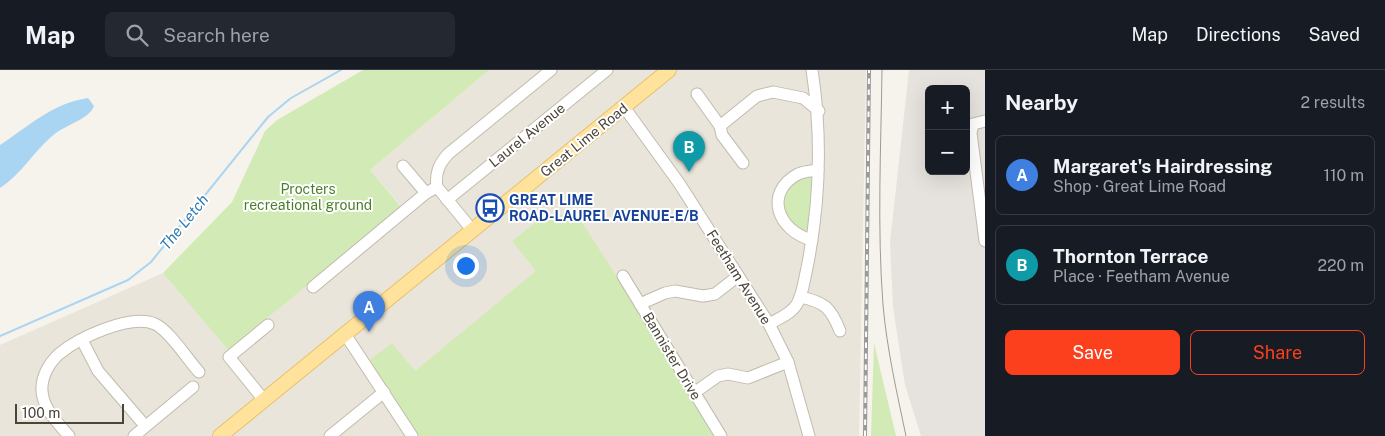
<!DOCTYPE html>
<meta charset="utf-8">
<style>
:root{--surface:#171b24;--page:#242831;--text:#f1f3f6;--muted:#9ea1a6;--line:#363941;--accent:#fc3f1d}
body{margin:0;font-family:"Public Sans",sans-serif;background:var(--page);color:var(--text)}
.controls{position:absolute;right:15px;top:15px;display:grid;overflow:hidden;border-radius:8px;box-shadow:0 5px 20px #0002}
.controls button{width:45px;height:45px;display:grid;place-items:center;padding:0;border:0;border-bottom:1px solid var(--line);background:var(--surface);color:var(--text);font:25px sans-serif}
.scale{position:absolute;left:15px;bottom:12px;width:109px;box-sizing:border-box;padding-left:5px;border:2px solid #4b4439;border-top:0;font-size:14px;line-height:18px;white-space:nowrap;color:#4b4439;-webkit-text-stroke:4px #fff;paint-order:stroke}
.you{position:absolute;left:465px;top:195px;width:18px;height:18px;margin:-12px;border:4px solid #fff;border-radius:50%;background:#1a73e8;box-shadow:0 0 0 8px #1a73e833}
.badge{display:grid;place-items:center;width:32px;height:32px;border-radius:50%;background:var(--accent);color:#fff;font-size:16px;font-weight:700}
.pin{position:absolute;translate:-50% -41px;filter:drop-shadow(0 1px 2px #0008)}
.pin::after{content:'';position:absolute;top:26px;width:18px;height:15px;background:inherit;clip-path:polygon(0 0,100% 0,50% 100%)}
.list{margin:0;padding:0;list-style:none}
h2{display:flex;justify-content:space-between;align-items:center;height:65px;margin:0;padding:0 20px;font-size:21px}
h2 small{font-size:16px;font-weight:400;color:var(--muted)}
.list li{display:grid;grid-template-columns:32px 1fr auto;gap:15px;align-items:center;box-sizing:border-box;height:80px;margin:0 10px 10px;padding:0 10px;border:1px solid var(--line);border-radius:8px}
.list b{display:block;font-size:19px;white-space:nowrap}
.list p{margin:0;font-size:16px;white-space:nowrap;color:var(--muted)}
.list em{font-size:16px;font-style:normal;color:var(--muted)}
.actions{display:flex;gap:10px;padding:15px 20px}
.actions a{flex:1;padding:11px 0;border:1px solid var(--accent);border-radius:8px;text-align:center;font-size:18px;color:var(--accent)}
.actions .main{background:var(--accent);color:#fff}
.icon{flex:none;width:28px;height:28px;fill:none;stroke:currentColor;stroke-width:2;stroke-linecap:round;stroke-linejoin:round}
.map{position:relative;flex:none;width:985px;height:366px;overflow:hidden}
header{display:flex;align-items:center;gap:30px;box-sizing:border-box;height:70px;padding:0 25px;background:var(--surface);border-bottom:1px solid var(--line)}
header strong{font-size:24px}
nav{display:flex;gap:28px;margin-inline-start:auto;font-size:18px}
.search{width:350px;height:45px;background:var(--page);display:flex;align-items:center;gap:12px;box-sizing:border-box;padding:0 18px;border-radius:8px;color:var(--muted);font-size:19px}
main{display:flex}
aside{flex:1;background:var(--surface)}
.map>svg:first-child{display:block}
.residential{fill:#eae5da}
.industrial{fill:#e6e2dd;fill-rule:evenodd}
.green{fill:#d2eab5}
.water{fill:#a9d4f2}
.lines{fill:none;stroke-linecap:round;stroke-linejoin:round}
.stream{stroke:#a9d4f2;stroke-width:2}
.minor-casing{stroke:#c2bbae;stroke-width:13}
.major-casing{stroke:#e6c16a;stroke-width:16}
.minor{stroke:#fff;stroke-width:11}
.major{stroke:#ffe39c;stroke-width:14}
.tram{stroke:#9a9a9a;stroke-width:1}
.rail-casing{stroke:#9a9a9a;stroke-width:4}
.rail{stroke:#fff;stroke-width:2;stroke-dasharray:5.5;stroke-linecap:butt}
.labels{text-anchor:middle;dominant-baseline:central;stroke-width:4;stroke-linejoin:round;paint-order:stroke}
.street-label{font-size:14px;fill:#4b4439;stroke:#fff}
.park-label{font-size:14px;fill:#4a7f2a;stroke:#fff}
.transit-label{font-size:14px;font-weight:bold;fill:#164399;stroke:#fff;text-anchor:start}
.water-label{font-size:15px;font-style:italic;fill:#2e7ab2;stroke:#fff}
</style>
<header>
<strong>Map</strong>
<div class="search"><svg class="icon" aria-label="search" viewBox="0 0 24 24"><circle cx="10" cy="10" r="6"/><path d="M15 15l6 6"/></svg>Search here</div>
<nav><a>Map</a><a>Directions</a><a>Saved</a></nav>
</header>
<main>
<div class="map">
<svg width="985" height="366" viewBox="0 0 985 366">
<rect width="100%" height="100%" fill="#f6f3ec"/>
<polygon class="residential" points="489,0 866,0 859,366 0,366 0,275 163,203 228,280 402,137 370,100"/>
<path class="industrial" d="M 909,0 L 985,0 L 985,366 L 921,366 L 905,315 L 893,237 L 890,173 ZM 929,19 L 966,19 L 966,101 L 929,101 Z"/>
<g class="green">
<polygon points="363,0 489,0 370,100 402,138 228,280 163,203 232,132 265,61 277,50"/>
<path d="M 812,105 L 807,165 L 794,160 L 782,134 C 789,115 791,110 812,105 Z"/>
<polygon points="574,140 659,272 713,366 419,366 370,294 371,289 392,273 415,301 536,201 512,171 540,149 543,150"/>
<polygon points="874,273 896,366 871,366"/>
</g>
<path class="water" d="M 88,28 L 94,36 C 90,48 67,55 56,63 C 35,79 22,104 0,118 L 0,75 C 29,56 53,33 88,28 Z"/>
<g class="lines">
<polyline class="stream" points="0,266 128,210 151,192 268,47 291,28 341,0"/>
<g class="minor-casing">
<g id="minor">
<polyline points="697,24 720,56"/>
<polyline points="624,37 679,113 769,254 788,292 809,366"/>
<polyline points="985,51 973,54 971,63 985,171"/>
<polyline points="743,93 722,65 720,56 757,26 773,22 803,28 819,41"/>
<polyline points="403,96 426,123"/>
<polyline points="447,130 607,0"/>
<path d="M 473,161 L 437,117 C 435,103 439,94 448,84 L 551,0"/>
<path d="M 812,170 C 778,161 763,123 798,104 C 804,101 812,101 818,100"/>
<polyline points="623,206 721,366"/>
<polyline points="313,217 426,123 437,117"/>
<path d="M 800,227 C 825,232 831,238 840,261"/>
<polyline points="640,234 665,223 675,221 703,226 715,224 738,206"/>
<path d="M 769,254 C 778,249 791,244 797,234 C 803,224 804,210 807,198 C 820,133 822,65 812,0"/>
<polyline points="345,264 412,366"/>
<polyline points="82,270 98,301 141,351"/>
<polyline points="694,323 718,306 728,304 748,308 788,292"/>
<polyline points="264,330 229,287 268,255"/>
<path d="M 69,366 C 58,353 43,339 42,321 C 41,307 49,293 59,284 C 78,268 131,243 155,254 C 169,260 188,290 199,302"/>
<polyline points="134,366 193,317"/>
<polyline points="330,366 384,322"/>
</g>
</g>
<g class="major-casing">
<polyline id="major" points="220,366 669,0"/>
</g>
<use href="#minor" class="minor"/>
<use href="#major" class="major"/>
<path class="tram" d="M 882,0 C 881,78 877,157 883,235 C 887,280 897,323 906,366"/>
<g class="rail-casing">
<polyline id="rail" points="865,366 869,0"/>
</g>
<use href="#rail" class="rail"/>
</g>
<defs>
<g id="bus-ring" transform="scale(1.4375)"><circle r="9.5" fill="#fff" stroke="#1a4fb4" stroke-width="1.5"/><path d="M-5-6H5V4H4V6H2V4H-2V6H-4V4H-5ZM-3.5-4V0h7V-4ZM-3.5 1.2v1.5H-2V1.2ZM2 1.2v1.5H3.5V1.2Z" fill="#1a4fb4"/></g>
</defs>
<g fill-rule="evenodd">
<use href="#bus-ring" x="490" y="138"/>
</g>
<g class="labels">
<g class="street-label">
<text transform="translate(527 65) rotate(-39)">Laurel Avenue</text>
<text transform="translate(584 70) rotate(-39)">Great Lime Road</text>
<text transform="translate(739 207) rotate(58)">Feetham Avenue</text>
<text transform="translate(672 286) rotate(59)">Bannister Drive</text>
</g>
<g class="park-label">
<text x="308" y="119">Procters<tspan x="308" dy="16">recreational ground</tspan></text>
</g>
<g class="transit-label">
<text x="509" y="130">GREAT LIME<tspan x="509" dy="16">ROAD-LAUREL AVENUE-E/B</tspan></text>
</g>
<g class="water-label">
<text transform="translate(184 152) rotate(-51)">The Letch</text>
</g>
</g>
</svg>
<div class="controls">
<button>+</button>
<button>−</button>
</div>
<div class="scale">100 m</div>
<div class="you"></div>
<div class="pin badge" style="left:369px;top:262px;background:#3f7fe0">A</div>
<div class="pin badge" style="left:689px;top:102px;background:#0f9aa8">B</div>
</div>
<aside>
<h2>Nearby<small>2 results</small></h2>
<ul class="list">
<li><span class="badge" style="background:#3f7fe0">A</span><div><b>Margaret's Hairdressing</b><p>Shop · Great Lime Road</p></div><em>110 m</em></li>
<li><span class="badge" style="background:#0f9aa8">B</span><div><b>Thornton Terrace</b><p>Place · Feetham Avenue</p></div><em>220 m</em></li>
</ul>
<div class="actions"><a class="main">Save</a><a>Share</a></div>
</aside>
</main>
